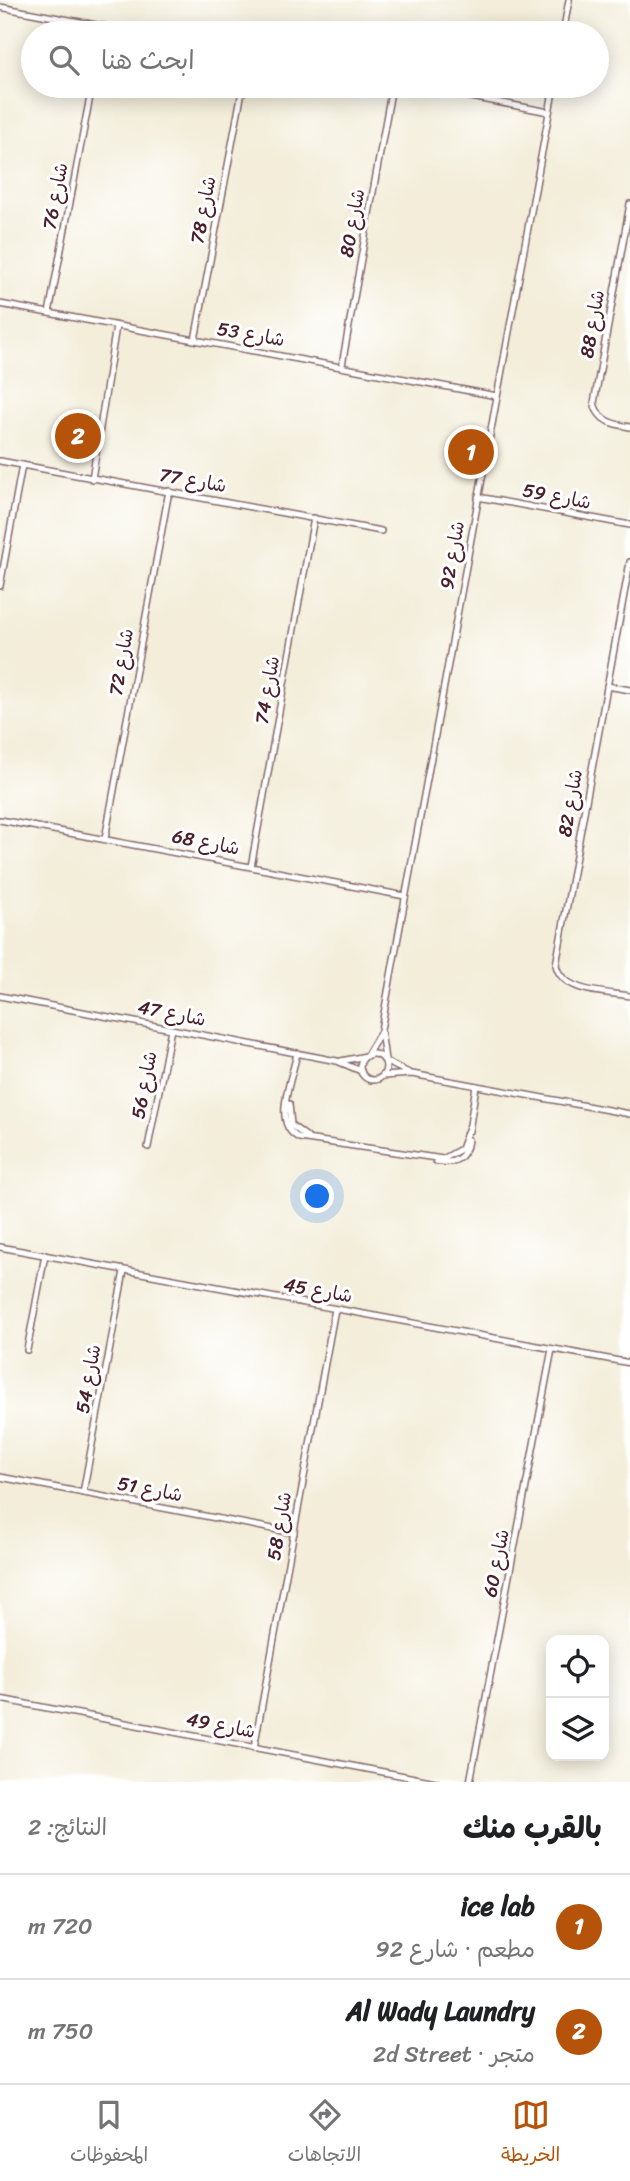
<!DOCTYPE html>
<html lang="ar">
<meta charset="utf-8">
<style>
:root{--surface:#fff;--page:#f6f6f6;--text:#202124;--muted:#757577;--line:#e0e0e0;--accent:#b45309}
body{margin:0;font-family:Sriracha,"Playpen Sans Arabic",sans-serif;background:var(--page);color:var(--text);direction:rtl}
.controls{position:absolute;right:21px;bottom:21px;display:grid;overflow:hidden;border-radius:14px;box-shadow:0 4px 18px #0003}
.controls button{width:63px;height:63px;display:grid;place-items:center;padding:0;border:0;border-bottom:2px solid var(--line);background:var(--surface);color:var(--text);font:35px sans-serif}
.you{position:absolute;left:318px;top:1197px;width:24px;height:24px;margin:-18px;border:5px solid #fff;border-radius:50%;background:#1a73e8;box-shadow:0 0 0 10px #1a73e833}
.badge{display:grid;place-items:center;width:46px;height:46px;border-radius:50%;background:var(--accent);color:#fff;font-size:23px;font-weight:700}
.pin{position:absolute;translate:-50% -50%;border:4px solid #fff;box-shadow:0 2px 7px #0006}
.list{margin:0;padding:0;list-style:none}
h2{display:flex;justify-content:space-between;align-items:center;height:91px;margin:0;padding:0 28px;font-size:30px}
h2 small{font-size:23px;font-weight:400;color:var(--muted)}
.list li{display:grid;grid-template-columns:46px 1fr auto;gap:21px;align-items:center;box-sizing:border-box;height:105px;padding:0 28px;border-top:2px solid var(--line)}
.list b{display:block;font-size:26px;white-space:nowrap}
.list p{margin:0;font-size:23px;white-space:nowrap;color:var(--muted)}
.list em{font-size:23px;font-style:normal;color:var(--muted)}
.icon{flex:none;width:38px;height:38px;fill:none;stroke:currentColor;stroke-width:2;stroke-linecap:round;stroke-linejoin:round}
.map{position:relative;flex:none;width:630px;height:1782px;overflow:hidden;direction:ltr}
.search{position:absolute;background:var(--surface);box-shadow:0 4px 18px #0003;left:21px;right:21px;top:21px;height:77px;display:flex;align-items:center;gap:18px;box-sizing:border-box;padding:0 24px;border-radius:38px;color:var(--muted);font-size:26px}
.sheet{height:301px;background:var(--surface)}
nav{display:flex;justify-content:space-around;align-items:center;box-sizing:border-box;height:98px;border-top:2px solid var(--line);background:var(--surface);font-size:19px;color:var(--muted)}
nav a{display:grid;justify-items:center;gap:4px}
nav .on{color:var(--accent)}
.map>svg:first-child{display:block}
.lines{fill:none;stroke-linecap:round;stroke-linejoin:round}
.minor-casing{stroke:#856768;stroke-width:8}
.minor{stroke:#fff;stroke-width:5}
.labels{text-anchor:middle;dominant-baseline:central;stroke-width:6;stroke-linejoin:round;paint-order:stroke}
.street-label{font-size:19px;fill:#4a1f2b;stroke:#fff}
</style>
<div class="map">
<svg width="630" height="1782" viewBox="0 0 630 1782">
<rect width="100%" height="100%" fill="#fff"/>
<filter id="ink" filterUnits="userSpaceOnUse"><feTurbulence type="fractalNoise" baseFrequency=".0143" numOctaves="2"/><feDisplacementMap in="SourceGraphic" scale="14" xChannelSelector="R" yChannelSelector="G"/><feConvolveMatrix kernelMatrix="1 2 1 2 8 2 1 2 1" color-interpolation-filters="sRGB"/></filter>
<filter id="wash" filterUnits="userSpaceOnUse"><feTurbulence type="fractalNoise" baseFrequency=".00686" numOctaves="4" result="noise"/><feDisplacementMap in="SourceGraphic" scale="28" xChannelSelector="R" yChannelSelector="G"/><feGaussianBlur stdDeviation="1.57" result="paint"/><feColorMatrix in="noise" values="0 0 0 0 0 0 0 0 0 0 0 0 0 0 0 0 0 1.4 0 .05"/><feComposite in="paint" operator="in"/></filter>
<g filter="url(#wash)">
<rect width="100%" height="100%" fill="#f3edd9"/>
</g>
<g filter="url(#ink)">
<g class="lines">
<g class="minor-casing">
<g id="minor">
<polyline points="0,7 139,33"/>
<polyline points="563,33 569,0"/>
<polyline points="413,86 549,112"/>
<path d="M 630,204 L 594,403 C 599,422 613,424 630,427"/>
<polyline points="0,304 497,396"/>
<polyline points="49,313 92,86"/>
<polyline points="195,340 243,86"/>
<polyline points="342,365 392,86"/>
<polyline points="0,461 381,531"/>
<polyline points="92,479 116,326"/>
<polyline points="478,497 630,525"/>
<path d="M 630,562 L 556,965 C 562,993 606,992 630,996"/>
<polyline points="0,586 22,465"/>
<polyline points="607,686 630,690"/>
<polyline points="0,820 405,896"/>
<polyline points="105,839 169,491"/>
<polyline points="251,867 314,518"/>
<polyline points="0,996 337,1061 361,1071"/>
<path d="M 297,1053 C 292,1080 271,1124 299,1138 L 443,1159 L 461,1149 L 469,1127"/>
<circle cx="373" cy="1067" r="13"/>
<polyline points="367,1055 380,1033"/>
<polyline points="385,1060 381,1030 554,86"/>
<polyline points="341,1061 366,1056"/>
<polyline points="387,1062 409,1073"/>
<polyline points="383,1076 412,1074 630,1114"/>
<polyline points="289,1104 291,1125 307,1137"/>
<polyline points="469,1131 476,1086"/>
<polyline points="148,1147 171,1029"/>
<path d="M 436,1161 C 453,1165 466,1159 468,1140"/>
<polyline points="0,1247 630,1363"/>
<polyline points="27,1350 45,1255"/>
<polyline points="0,1477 294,1533"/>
<polyline points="83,1493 124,1271"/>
<polyline points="0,1699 436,1782"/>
<polyline points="254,1748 335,1309"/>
<polyline points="470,1782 552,1349"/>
</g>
</g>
<use href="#minor" class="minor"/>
</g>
</g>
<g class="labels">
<g class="street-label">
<text transform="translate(55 196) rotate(-79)">شارع 76</text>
<text transform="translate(203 210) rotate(-79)">شارع 78</text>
<text transform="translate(352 223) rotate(-80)">شارع 80</text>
<text transform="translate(592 324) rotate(-80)">شارع 88</text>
<text transform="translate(251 334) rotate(10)">شارع 53</text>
<text transform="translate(193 480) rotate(10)">شارع 77</text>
<text transform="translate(557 496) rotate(11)">شارع 59</text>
<text transform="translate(452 555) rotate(-80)">شارع 92</text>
<text transform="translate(121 662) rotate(-80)">شارع 72</text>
<text transform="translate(267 690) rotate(-80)">شارع 74</text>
<text transform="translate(570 803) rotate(-80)">شارع 82</text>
<text transform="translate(206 842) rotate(11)">شارع 68</text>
<text transform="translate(172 1013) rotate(11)">شارع 47</text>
<text transform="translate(144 1085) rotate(-79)">شارع 56</text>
<text transform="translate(318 1290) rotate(10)">شارع 45</text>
<text transform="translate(88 1379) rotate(-80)">شارع 54</text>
<text transform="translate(150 1489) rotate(11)">شارع 51</text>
<text transform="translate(279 1526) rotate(-80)">شارع 58</text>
<text transform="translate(496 1563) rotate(-79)">شارع 60</text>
<text transform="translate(221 1725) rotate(11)">شارع 49</text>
</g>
</g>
</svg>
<div class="controls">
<button><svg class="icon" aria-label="locate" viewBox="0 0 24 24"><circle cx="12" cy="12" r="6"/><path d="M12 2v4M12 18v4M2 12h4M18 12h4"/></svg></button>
<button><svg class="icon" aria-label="layers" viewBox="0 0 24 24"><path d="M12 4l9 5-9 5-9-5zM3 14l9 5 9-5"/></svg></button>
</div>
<div class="you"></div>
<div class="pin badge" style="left:471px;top:452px">1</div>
<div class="pin badge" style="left:78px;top:436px">2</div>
<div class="search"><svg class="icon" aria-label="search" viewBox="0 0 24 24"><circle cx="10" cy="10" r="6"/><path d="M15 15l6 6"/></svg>ابحث هنا</div>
</div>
<section class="sheet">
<h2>بالقرب منك<small>النتائج: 2</small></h2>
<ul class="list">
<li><span class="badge">1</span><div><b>ice lab</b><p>مطعم · شارع 92</p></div><em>720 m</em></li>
<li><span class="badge">2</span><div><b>Al Wady Laundry</b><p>متجر · 2d Street</p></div><em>750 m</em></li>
</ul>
</section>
<nav>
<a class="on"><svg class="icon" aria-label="map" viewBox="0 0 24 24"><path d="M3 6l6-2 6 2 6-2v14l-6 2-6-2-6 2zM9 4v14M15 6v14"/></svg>الخريطة</a>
<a><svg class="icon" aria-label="directions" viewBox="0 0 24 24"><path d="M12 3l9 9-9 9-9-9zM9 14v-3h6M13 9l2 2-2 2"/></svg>الاتجاهات</a>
<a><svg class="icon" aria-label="saved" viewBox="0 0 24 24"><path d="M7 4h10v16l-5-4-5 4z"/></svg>المحفوظات</a>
</nav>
